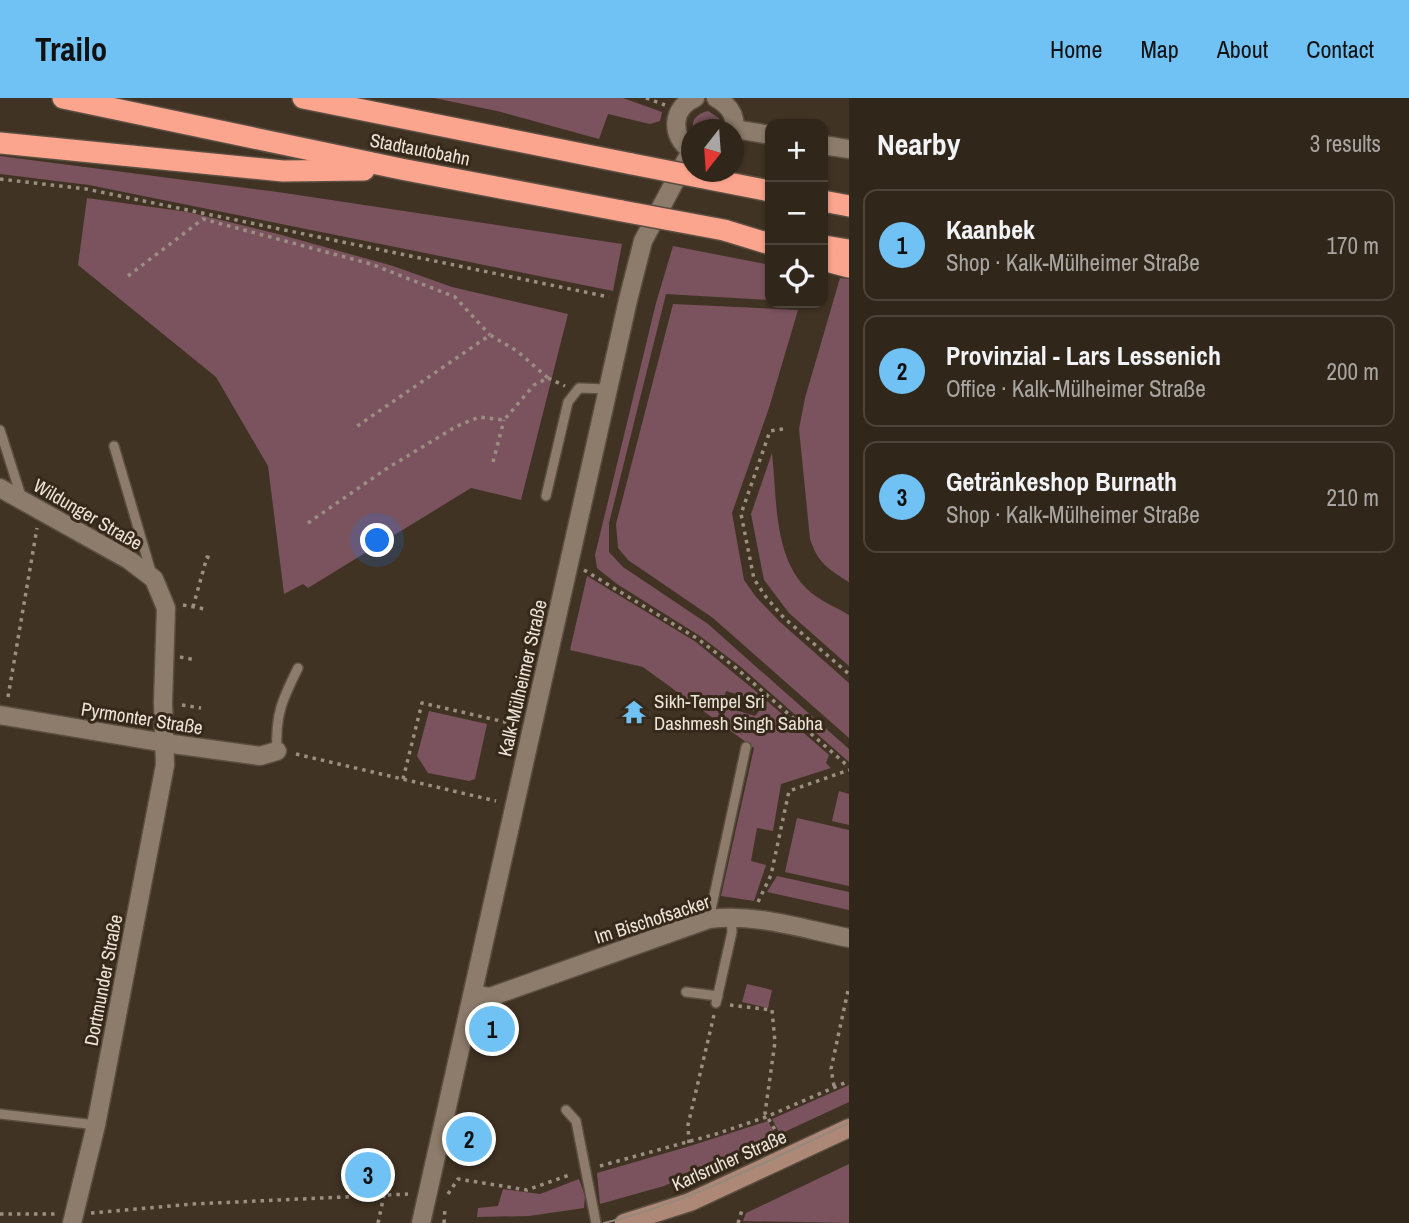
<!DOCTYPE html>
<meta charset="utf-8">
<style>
:root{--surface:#31261a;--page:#3d3227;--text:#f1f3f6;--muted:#a8a5a2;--line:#4c4339;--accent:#70c1f4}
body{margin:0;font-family:"Archivo Narrow",sans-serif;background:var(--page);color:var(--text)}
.controls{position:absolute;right:21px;top:21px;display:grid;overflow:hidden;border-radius:14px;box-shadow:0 2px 5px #0004}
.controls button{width:63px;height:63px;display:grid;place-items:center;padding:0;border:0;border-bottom:2px solid var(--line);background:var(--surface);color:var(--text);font:35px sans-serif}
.compass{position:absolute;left:681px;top:21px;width:63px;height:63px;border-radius:50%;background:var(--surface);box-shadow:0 2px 5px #0004;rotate:197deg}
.you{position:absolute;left:378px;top:443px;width:24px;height:24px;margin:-18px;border:5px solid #fff;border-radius:50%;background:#1a73e8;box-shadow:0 0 0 10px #1a73e833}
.badge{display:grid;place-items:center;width:46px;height:46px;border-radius:50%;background:var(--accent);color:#111;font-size:23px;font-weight:700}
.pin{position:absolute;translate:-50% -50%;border:4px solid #fff;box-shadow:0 2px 7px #0006}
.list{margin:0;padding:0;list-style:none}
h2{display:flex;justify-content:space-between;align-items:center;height:91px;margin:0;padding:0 28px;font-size:30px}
h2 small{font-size:23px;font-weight:400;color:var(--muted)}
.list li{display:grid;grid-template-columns:46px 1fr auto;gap:21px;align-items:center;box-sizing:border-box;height:112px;margin:0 14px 14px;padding:0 14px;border:2px solid var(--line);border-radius:14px}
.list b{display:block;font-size:26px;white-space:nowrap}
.list p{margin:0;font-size:23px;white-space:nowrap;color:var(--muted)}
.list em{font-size:23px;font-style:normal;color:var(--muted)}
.icon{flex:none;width:38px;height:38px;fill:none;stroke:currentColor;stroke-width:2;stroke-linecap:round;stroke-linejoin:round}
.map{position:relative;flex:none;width:849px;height:1125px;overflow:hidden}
header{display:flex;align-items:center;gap:42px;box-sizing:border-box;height:98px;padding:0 35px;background:var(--accent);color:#111}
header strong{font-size:33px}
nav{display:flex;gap:38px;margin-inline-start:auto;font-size:24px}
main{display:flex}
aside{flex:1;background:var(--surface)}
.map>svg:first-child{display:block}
.green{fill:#7a535e}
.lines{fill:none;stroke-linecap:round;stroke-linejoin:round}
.lane-casing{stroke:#5a4e41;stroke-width:12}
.street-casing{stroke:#5a4e41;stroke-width:21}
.secondary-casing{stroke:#5a4e41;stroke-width:21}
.highway-casing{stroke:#5a4e41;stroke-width:24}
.path{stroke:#9a8f82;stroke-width:3.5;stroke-dasharray:3.5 5;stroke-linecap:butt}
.lane{stroke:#8d7c6b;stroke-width:9}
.street{stroke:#8d7c6b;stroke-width:18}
.secondary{stroke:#ae8876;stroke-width:18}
.highway{stroke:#fba48e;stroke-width:21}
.tram{stroke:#95897c;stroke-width:2}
.highway-bridge-casing{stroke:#5a4e41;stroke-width:24;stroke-linecap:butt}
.highway-bridge{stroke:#fba48e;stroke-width:21}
.labels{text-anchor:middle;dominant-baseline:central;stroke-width:6;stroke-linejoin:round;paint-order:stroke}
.street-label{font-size:19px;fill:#ece3d9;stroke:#36291a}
.poi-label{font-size:19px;fill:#ece3d9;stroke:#36291a;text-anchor:start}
</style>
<header>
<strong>Trailo</strong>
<nav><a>Home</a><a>Map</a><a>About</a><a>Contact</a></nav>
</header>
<main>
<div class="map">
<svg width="849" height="1125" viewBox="0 0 849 1125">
<rect width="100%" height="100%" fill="#413323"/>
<g class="green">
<polygon points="434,0 623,0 662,14 660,23 650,26 608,16 599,41 497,13"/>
<path d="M 708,13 L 719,20 L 720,31 L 693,31 C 691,21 698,15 708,13 Z"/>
<polygon points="0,58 278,94 622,146 613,193 89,87 0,76"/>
<polygon points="87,100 188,114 278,136 393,168 452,189 568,216 521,402 471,390 308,490 303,486 284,496 268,368 216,279 78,167"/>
<polygon points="673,148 770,167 770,202 666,196 609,425 609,454 623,469 708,526 849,651 849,664 741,569 700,538 617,486 597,470 595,457 656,205"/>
<path d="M 840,180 L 849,181 L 849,484 C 828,471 818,465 810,441 L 799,331 L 805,300 Z"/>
<polygon points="673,206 798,212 769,310 732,415 744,482 756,499 780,524 849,585 849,640 713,520 628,462 618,450 616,426"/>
<path d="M 772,355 C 777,399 773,458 807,491 C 818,502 836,509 849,517 L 849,568 L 789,515 L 764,482 L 751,416 Z"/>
<polygon points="587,478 696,544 758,595 753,601 726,593 722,608 755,618 767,603 829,657 826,665 831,670 781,686 773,733 757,730 751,763 766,767 754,803 721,798 754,650 643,569 570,552"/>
<polygon points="429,613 487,626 475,681 469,683 428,675 417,658"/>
<polygon points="839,693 849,696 849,727 832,723"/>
<polygon points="797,720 849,732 849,788 785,774"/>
<polygon points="777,778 849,794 849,812 767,794"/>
<polygon points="747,886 772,892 768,910 742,904"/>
<polygon points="849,987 849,1004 780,1036 772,1021"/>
<polygon points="768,1023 776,1038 664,1088 600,1106 597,1075 690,1048"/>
<polygon points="849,1066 849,1125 743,1123 746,1115"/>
<polygon points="579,1081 585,1098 584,1110 529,1118 477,1119 478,1110 498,1108 503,1091 540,1096"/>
</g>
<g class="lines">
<g class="lane-casing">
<g id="lane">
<polyline points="0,332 22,401"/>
<polyline points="114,348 152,477"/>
<polyline points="546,398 568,304 579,290 608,291"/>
<path d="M 277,653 C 275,617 282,602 298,570"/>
<polyline points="709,821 746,649"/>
<polyline points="686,894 718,898"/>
<polyline points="716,905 732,834 731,818"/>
<polyline points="566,1012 576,1023 596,1125"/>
<polyline points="0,1016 96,1027"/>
</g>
</g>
<g class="street-casing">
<g id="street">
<path d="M 716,0 C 731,8 737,20 734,37"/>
<polyline points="735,31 770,37"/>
<polyline points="823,47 849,51"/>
<path d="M 692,53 C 670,39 671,10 695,0"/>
<polyline points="0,390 129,462 154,481 166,510 163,604 165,667 96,1027 72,1125"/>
<polyline points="0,617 165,645 260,658 277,653"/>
<path d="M 473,896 L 490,899 L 709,821 C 756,815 803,831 849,840"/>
<polyline points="421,1125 628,202 643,143 691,53"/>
</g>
</g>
<g class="secondary-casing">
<polyline id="secondary" points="624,1125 690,1104 849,1030"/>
</g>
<g class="highway-casing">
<g id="highway">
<polyline points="63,0 401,71 622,113"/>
<polyline points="303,0 632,66"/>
<polyline points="0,45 283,73 364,72"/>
<polyline points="823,103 849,108"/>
<polyline points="724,132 770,146"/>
<polyline points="823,148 849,152"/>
<polyline points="823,162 849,169"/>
</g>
</g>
<g class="path">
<polyline points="646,0 665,7"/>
<polyline points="0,81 86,91 609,199"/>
<polyline points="128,178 203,121 371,166 455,199 490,237"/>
<polyline points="548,280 565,288"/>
<polyline points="783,331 770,333 741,416 754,481 766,499 784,520 849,576"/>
<polyline points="493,364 504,322"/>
<polyline points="308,425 386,371 457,328 479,319 504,322 534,287 548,280 517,253 490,237 353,331"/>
<polyline points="584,472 698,541 736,570 849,669"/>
<polyline points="183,507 205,511"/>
<polyline points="193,509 207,459 214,461"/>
<polyline points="180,559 196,562"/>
<polyline points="8,599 37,430"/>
<polyline points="182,607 201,610"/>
<polyline points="752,612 766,596"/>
<polyline points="296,656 496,703"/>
<polyline points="403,681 422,605 514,626"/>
<polyline points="758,804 771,777 789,693 849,672"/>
<polyline points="730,907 772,912 775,944 765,1015 781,1042"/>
<polyline points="834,988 831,971 849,888"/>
<polyline points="689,1045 688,1027 714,917"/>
<polyline points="600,1068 716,1036 766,1019 849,983"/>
<polyline points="448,1096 458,1081 527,1092 572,1076"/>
<polyline points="91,1115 193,1106 408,1096"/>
<polyline points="0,1116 56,1116"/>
<polyline points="378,1125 384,1097"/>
<polyline points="444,1125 445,1110"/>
<polyline points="738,1125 742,1112"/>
</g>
<use href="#lane" class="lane"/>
<use href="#street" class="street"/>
<use href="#secondary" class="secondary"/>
<use href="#highway" class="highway"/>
<path class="tram" d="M 604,1125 C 690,1104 769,1062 849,1025"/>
<g class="highway-bridge-casing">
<g id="highway-bridge">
<polyline points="632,66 770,93"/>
<polyline points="622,113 724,132"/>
</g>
</g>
<use href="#highway-bridge" class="highway-bridge"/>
</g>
<defs>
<g id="temple-bare" transform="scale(1.89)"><path d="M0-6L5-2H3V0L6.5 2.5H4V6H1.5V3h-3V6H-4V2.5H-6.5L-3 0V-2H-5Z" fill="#70c1f4" stroke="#36291a" stroke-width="2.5" paint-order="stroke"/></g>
</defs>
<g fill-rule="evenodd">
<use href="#temple-bare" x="634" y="614"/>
</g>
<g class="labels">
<g class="street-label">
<text transform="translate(420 51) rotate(11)">Stadtautobahn</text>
<text transform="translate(88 416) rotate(30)">Wildunger Straße</text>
<text transform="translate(522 580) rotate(-77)">Kalk-Mülheimer Straße</text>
<text transform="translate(142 620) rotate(9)">Pyrmonter Straße</text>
<text transform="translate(652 821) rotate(-18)">Im Bischofsacker</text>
<text transform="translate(103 882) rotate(-79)">Dortmunder Straße</text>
<text transform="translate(729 1062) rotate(-24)">Karlsruher Straße</text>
</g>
<g class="poi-label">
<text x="654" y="603">Sikh-Tempel Sri<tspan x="654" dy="22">Dashmesh Singh Sabha</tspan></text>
</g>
</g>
</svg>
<div class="controls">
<button>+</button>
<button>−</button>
<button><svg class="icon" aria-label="locate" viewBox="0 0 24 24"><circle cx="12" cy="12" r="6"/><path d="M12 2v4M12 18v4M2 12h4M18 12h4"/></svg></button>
</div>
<svg class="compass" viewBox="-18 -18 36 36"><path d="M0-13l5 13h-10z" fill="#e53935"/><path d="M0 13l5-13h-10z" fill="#a8a5a2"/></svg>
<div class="you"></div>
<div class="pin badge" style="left:492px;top:931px">1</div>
<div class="pin badge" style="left:469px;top:1041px">2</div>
<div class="pin badge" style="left:368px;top:1077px">3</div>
</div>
<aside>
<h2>Nearby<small>3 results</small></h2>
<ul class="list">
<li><span class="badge">1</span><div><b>Kaanbek</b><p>Shop · Kalk-Mülheimer Straße</p></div><em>170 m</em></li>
<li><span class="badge">2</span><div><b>Provinzial - Lars Lessenich</b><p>Office · Kalk-Mülheimer Straße</p></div><em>200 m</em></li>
<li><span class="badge">3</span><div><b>Getränkeshop Burnath</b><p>Shop · Kalk-Mülheimer Straße</p></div><em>210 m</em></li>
</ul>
</aside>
</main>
